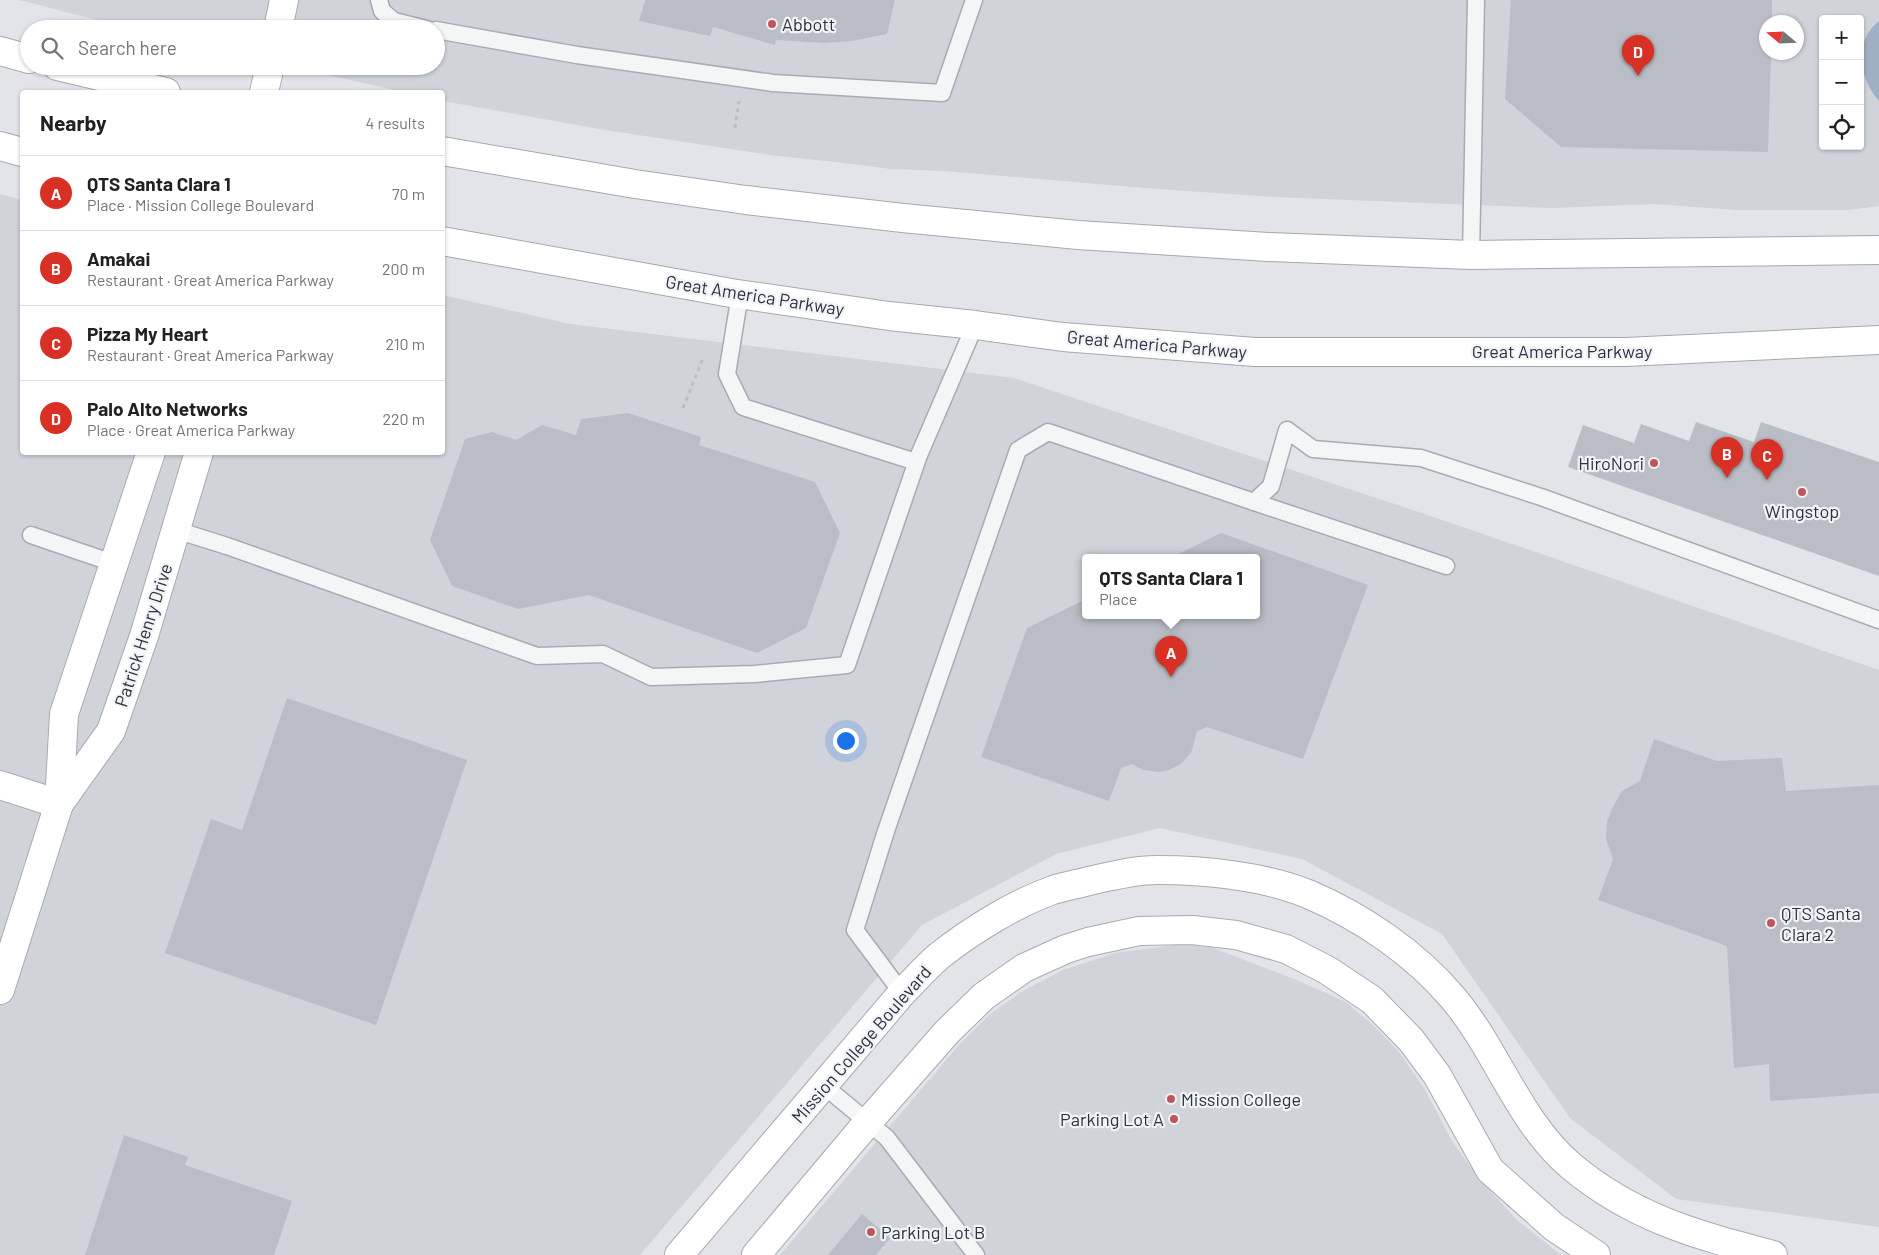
<!DOCTYPE html>
<meta charset="utf-8">
<style>
:root{--surface:#fff;--page:#f2f2f2;--text:#202124;--muted:#757577;--line:#e0e0e0;--accent:#d93025}
body{margin:0;font-family:Barlow,sans-serif;background:var(--page);color:var(--text)}
.controls{position:absolute;right:15px;top:15px;display:grid;overflow:hidden;border-radius:5px;box-shadow:0 1px 4px #0004}
.controls button{width:45px;height:45px;display:grid;place-items:center;padding:0;border:0;border-bottom:1px solid var(--line);background:var(--surface);color:var(--text);font:25px sans-serif}
.compass{position:absolute;left:1759px;top:15px;width:45px;height:45px;border-radius:50%;background:var(--surface);box-shadow:0 1px 4px #0004;rotate:289deg}
.you{position:absolute;left:845px;top:740px;width:18px;height:18px;margin:-12px;border:4px solid #fff;border-radius:50%;background:#1a73e8;box-shadow:0 0 0 8px #1a73e833}
.badge{display:grid;place-items:center;width:32px;height:32px;border-radius:50%;background:var(--accent);color:#fff;font-size:16px;font-weight:700}
.pin{position:absolute;translate:-50% -41px;filter:drop-shadow(0 1px 2px #0008)}
.pin::after{content:'';position:absolute;top:26px;width:18px;height:15px;background:inherit;clip-path:polygon(0 0,100% 0,50% 100%)}
.popup{position:absolute;left:1082px;top:554px;width:178px;height:65px;box-sizing:border-box;display:grid;place-content:center;border-radius:5px;background:var(--surface);filter:drop-shadow(0 1px 4px #0005);font-size:16px;white-space:nowrap;color:var(--muted)}
.popup b{font-size:19px;color:var(--text)}
.popup::after{content:'';position:absolute;left:50%;top:100%;margin-left:-10px;border:10px solid transparent;border-top-color:var(--surface)}
.list{margin:0;padding:0;list-style:none}
h2{display:flex;justify-content:space-between;align-items:center;height:65px;margin:0;padding:0 20px;font-size:21px}
h2 small{font-size:16px;font-weight:400;color:var(--muted)}
.list li{display:grid;grid-template-columns:32px 1fr auto;gap:15px;align-items:center;box-sizing:border-box;height:75px;padding:0 20px;border-top:1px solid var(--line)}
.list b{display:block;font-size:19px;white-space:nowrap}
.list p{margin:0;font-size:16px;white-space:nowrap;color:var(--muted)}
.list em{font-size:16px;font-style:normal;color:var(--muted)}
.icon{flex:none;width:28px;height:28px;fill:none;stroke:currentColor;stroke-width:2;stroke-linecap:round;stroke-linejoin:round}
.map{position:relative;flex:none;width:1879px;height:1255px;overflow:hidden}
.search{position:absolute;background:var(--surface);box-shadow:0 1px 4px #0004;left:20px;top:20px;width:425px;height:55px;display:flex;align-items:center;gap:12px;box-sizing:border-box;padding:0 18px;border-radius:28px;color:var(--muted);font-size:19px}
.panel{position:absolute;background:var(--surface);box-shadow:0 1px 4px #0004;left:20px;top:90px;width:425px;height:365px;border-radius:5px}
.map>svg:first-child{display:block}
.built{fill:#d0d3da;fill-rule:evenodd}
.water{fill:#a1afc5}
.building{fill:#babdc5}
.lines{fill:none;stroke-linecap:round;stroke-linejoin:round}
.lane-casing{stroke:#a8abb3;stroke-width:19}
.secondary-casing{stroke:#a8abb3;stroke-width:30}
.primary-casing{stroke:#a3a8b3;stroke-width:30}
.path{stroke:#bcbec3;stroke-width:3;stroke-dasharray:4 4;stroke-linecap:butt}
.lane{stroke:#f4f5f7;stroke-width:16}
.secondary{stroke:#fff;stroke-width:28}
.primary{stroke:#fff;stroke-width:28}
.poi-dot{fill:#c0555b;stroke:#f1f3f6;stroke-width:2}
.labels{text-anchor:middle;dominant-baseline:central;stroke-width:4.5;stroke-linejoin:round;paint-order:stroke}
.poi-label{font-size:18px;fill:#2c313f;stroke:#f1f3f6;text-anchor:start}
.street-label{font-size:18px;fill:#2c313f;stroke:#f1f3f6}
</style>
<div class="map">
<svg width="1879" height="1255" viewBox="0 0 1879 1255">
<rect width="100%" height="100%" fill="#e2e4e9"/>
<g class="built">
<path d="M 19,0 L 1879,0 L 1879,206 L 1849,210 L 1736,210 L 1655,204 L 1552,208 L 1274,197 L 1156,189 L 944,171 L 891,169 L 836,162 L 777,156 L 605,130 L 443,101 L 442,92 L 403,92 L 289,66 L 436,66 L 436,29 L 133,29 ZM 1823,19 L 1860,19 L 1860,146 L 1823,146 ZM 1766,22 L 1796,22 L 1796,52 L 1766,52 Z"/>
<path d="M 0,194 L 22,200 L 22,452 L 442,452 L 443,295 L 570,324 L 1014,378 L 1419,512 L 1879,670 L 1879,1227 L 1676,1199 L 1570,1118 L 1442,934 L 1302,859 L 1160,828 L 1056,854 L 922,925 L 640,1255 L 0,1255 ZM 1086,558 L 1256,558 L 1256,616 L 1086,616 Z"/>
<polygon points="1198,942 1299,981 1346,1002 1374,1026 1399,1052 1424,1088 1453,1143 1480,1180 1516,1219 1561,1255 780,1255 959,1045 989,1015 1021,992 1063,970 1115,953"/>
</g>
<path class="water" d="M 1879,21 L 1879,101 C 1859,79 1853,41 1879,21 Z"/>
<g class="building">
<polygon points="645,0 895,0 887,34 852,41 824,43 776,40 775,45 713,27 710,36 639,21"/>
<polygon points="1511,0 1772,0 1772,22 1766,22 1766,52 1771,52 1768,152 1561,147 1505,99"/>
<polygon points="628,413 701,437 699,445 815,482 840,533 806,628 757,653 589,595 518,609 452,586 430,540 465,439 492,432 516,440 542,425 576,435 581,419"/>
<polygon points="1696,422 1754,442 1761,422 1879,462 1879,576 1568,467 1583,425 1634,443 1641,424 1689,441"/>
<polygon points="1221,533 1368,585 1303,759 1207,727 1197,731 1191,753 1181,764 1169,770 1159,772 1143,770 1132,764 1121,768 1109,801 981,757 1027,628 1086,599 1086,616 1256,616 1256,558 1170,558"/>
<polygon points="287,698 467,760 376,1025 165,953 211,819 242,830"/>
<polygon points="1654,739 1717,761 1782,758 1786,791 1879,785 1879,1093 1770,1101 1769,1064 1734,1068 1727,946 1598,900 1613,859 1606,839 1607,822 1613,807 1622,791 1640,781"/>
<polygon points="124,1135 188,1157 185,1165 292,1201 274,1255 85,1255"/>
<polygon points="862,1214 890,1238 876,1255 828,1255"/>
</g>
<g class="lines">
<g class="lane-casing">
<g id="lane">
<polyline points="379,0 382,11 394,21 427,29"/>
<polyline points="436,30 577,55 773,83 942,93 974,0"/>
<polyline points="1471,255 1476,0"/>
<polyline points="740,294 727,374 743,407 916,462"/>
<polyline points="1254,502 1446,566"/>
<polyline points="176,530 227,546 537,656 603,654 651,677 755,674 847,665 919,455 975,325"/>
<polyline points="31,535 113,563"/>
<polyline points="902,993 855,930 886,831 1018,450 1048,432 1254,502 1271,486 1287,430 1313,449 1421,458 1541,497 1879,620"/>
<polyline points="823,1085 887,1138 976,1255"/>
</g>
</g>
<g class="secondary-casing">
<g id="secondary">
<polyline points="278,29 284,0"/>
<polyline points="264,92 270,66"/>
<polyline points="0,785 59,804"/>
<polyline points="59,804 111,731 144,636 199,452"/>
<polyline points="0,990 59,804 64,714 151,452"/>
<path d="M 679,1255 L 902,993 C 914,981 926,967 939,956 C 972,930 1014,904 1053,890 C 1065,886 1078,884 1089,881 C 1111,876 1135,870 1157,870 C 1204,870 1264,876 1308,894 C 1362,917 1415,953 1453,998 C 1497,1050 1519,1122 1571,1166 C 1633,1218 1697,1235 1773,1255"/>
<polyline points="756,1255 868,1122 947,1032 984,996 1024,968 1066,949 1088,942 1139,931 1192,930 1236,935 1286,949 1327,970 1372,1000 1411,1040 1437,1075 1490,1170 1554,1227 1596,1255"/>
</g>
</g>
<g class="primary-casing">
<g id="primary">
<polyline points="0,51 29,59"/>
<polyline points="57,66 166,92"/>
<polyline points="0,146 22,152"/>
<polyline points="442,151 635,184 746,200 903,218 1078,235 1268,247 1471,255 1879,250"/>
<polyline points="442,241 731,293 889,316 975,325 1063,337 1255,352 1625,352 1879,340"/>
</g>
</g>
<g class="path">
<polyline points="735,128 739,101"/>
<polyline points="683,408 703,358"/>
</g>
<use href="#lane" class="lane"/>
<use href="#secondary" class="secondary"/>
<use href="#primary" class="primary"/>
</g>
<g class="poi-dot">
<circle cx="772" cy="24" r="5"/>
<circle cx="1654" cy="463" r="5"/>
<circle cx="1802" cy="492" r="5"/>
<circle cx="1771" cy="923" r="5"/>
<circle cx="1171" cy="1099" r="5"/>
<circle cx="1174" cy="1119" r="5"/>
<circle cx="871" cy="1232" r="5"/>
</g>
<g class="labels">
<g class="poi-label">
<text x="782" y="24">Abbott</text>
<text x="1644" y="463" text-anchor="end">HiroNori</text>
<text x="1802" y="511" text-anchor="middle">Wingstop</text>
<text x="1781" y="913">QTS Santa<tspan x="1781" dy="21">Clara 2</tspan></text>
<text x="1181" y="1099">Mission College</text>
<text x="1164" y="1119" text-anchor="end">Parking Lot A</text>
<text x="881" y="1232">Parking Lot B</text>
</g>
<g class="street-label">
<text transform="translate(755 295) rotate(9)">Great America Parkway</text>
<text transform="translate(1157 344) rotate(5)">Great America Parkway</text>
<text x="1562" y="351">Great America Parkway</text>
<text transform="translate(143 635) rotate(-72)">Patrick Henry Drive</text>
<text transform="translate(861 1044) rotate(-49)">Mission College Boulevard</text>
</g>
</g>
</svg>
<div class="controls">
<button>+</button>
<button>−</button>
<button><svg class="icon" aria-label="locate" viewBox="0 0 24 24"><circle cx="12" cy="12" r="6"/><path d="M12 2v4M12 18v4M2 12h4M18 12h4"/></svg></button>
</div>
<svg class="compass" viewBox="-18 -18 36 36"><path d="M0-13l5 13h-10z" fill="#e53935"/><path d="M0 13l5-13h-10z" fill="#757577"/></svg>
<div class="you"></div>
<div class="pin badge" style="left:1171px;top:677px">A</div>
<div class="popup"><b>QTS Santa Clara 1</b>Place</div>
<div class="pin badge" style="left:1727px;top:478px">B</div>
<div class="pin badge" style="left:1767px;top:480px">C</div>
<div class="pin badge" style="left:1638px;top:76px">D</div>
<div class="search"><svg class="icon" aria-label="search" viewBox="0 0 24 24"><circle cx="10" cy="10" r="6"/><path d="M15 15l6 6"/></svg>Search here</div>
<section class="panel">
<h2>Nearby<small>4 results</small></h2>
<ul class="list">
<li><span class="badge">A</span><div><b>QTS Santa Clara 1</b><p>Place · Mission College Boulevard</p></div><em>70 m</em></li>
<li><span class="badge">B</span><div><b>Amakai</b><p>Restaurant · Great America Parkway</p></div><em>200 m</em></li>
<li><span class="badge">C</span><div><b>Pizza My Heart</b><p>Restaurant · Great America Parkway</p></div><em>210 m</em></li>
<li><span class="badge">D</span><div><b>Palo Alto Networks</b><p>Place · Great America Parkway</p></div><em>220 m</em></li>
</ul>
</section>
</div>
